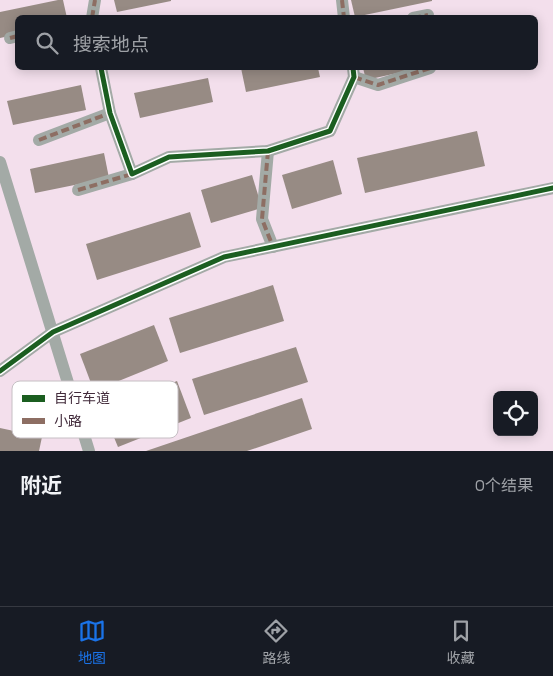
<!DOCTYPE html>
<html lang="zh">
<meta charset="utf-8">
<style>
:root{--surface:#171b24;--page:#242831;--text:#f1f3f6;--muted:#9ea1a6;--line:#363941;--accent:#1a73e8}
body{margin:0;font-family:"Space Grotesk","Noto Sans SC",sans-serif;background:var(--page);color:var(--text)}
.controls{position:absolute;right:15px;bottom:15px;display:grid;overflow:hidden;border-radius:8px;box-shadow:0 2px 12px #0003}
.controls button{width:45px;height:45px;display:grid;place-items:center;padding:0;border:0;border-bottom:1px solid var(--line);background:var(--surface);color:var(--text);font:25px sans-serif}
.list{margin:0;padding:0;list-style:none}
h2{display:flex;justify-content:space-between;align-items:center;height:65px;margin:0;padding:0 20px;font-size:21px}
h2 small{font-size:16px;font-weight:400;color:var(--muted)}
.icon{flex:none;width:28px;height:28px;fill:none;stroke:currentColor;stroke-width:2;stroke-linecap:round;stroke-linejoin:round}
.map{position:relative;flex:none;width:553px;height:451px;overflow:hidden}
.search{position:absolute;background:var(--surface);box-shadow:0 2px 12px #0003;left:15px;right:15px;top:15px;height:55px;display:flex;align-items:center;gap:12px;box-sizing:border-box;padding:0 18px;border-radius:8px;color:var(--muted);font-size:19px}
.sheet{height:155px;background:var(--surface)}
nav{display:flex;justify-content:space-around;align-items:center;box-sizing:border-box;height:70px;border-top:1px solid var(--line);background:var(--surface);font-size:14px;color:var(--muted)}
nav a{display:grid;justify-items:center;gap:2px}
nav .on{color:var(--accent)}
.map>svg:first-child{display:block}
.building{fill:#978b84}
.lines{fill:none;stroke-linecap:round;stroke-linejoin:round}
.minor{stroke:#a3aaa6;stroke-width:12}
.quiet{stroke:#8d6e63;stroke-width:4;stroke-dasharray:8 4;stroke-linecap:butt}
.cycleway-casing{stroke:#fff;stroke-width:8}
.cycleway{stroke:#1b5e20;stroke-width:5}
.key{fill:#fff;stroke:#c6bfc4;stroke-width:1}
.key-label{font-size:14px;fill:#422b3b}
</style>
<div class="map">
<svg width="553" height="451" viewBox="0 0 553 451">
<rect width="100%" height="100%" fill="#f3dfec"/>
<g class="building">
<polygon points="58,0 63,0 67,18 18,18 18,34 0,38 0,12"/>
<polygon points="114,0 171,0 171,1 117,12"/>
<polygon points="351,0 432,0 432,1 355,17"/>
<polygon points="241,68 318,68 320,77 246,92"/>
<polygon points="363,68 420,68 366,80"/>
<polygon points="208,78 213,102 140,118 134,93"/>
<polygon points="81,85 86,110 13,125 7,101"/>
<polygon points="477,131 485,166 365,193 357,158"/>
<polygon points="104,153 109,178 35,193 30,169"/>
<polygon points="333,160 342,194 292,209 282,175"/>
<polygon points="252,175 262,208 211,223 201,190"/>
<polygon points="190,212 201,247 97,280 86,244"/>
<polygon points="273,285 284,321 180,353 169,318"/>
<polygon points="154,325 168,361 94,391 80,354"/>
<polygon points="296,347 308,382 204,415 192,379"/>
<polygon points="177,381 191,418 118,447 103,411"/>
<polygon points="302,398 312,429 247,451 146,451"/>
<polygon points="0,428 42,437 39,451 0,451"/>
</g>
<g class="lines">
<g class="minor">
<polyline points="342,0 344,18"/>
<polyline points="92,18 95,0"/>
<polyline points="413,18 428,15"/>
<polyline points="10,38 18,36"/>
<polyline points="101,68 110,113 132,174 169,157 268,151 330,131 354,77 353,68"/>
<polyline points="354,77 378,85 430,68"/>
<polyline points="39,140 110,113"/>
<polyline points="268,151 262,219 273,247"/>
<polyline points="0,162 89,451"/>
<polyline points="78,190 132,174"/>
<polyline points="0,371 53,332 224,257 553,188"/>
</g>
<g class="quiet">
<polyline points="342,0 344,18"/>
<polyline points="92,18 95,0"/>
<polyline points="413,18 428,15"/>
<polyline points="10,38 18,36"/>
<polyline points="354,77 378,85 430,68"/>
<polyline points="39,140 110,113"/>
<polyline points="268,151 262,219 273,247"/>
<polyline points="78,190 132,174"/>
</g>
<g class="cycleway-casing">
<g id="cycleway">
<polyline points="101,68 110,113 132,174 169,157 268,151 330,131 354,77 353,68"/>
<polyline points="0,371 53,332 224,257 553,188"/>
</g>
</g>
<use href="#cycleway" class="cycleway"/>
</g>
<rect x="12" y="381" width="166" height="57" rx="8" class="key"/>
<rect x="22" y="395" width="23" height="7" fill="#1b5e20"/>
<rect x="22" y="418" width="23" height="6" fill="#8d6e63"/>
<g class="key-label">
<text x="54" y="403">自行车道</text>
<text x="54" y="426">小路</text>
</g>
</svg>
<div class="controls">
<button><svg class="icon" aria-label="locate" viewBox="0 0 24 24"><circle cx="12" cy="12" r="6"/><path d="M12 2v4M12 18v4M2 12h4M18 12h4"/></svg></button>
</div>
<div class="search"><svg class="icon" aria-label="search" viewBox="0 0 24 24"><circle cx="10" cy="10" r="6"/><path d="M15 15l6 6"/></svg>搜索地点</div>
</div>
<section class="sheet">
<h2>附近<small>0个结果</small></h2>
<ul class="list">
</ul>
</section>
<nav>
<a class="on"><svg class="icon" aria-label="map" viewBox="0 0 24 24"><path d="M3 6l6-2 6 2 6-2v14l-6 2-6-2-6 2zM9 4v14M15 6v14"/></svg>地图</a>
<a><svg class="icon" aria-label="directions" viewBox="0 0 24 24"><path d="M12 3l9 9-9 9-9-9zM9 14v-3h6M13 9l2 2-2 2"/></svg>路线</a>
<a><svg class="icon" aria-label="saved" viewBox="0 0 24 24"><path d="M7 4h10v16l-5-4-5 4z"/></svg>收藏</a>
</nav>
